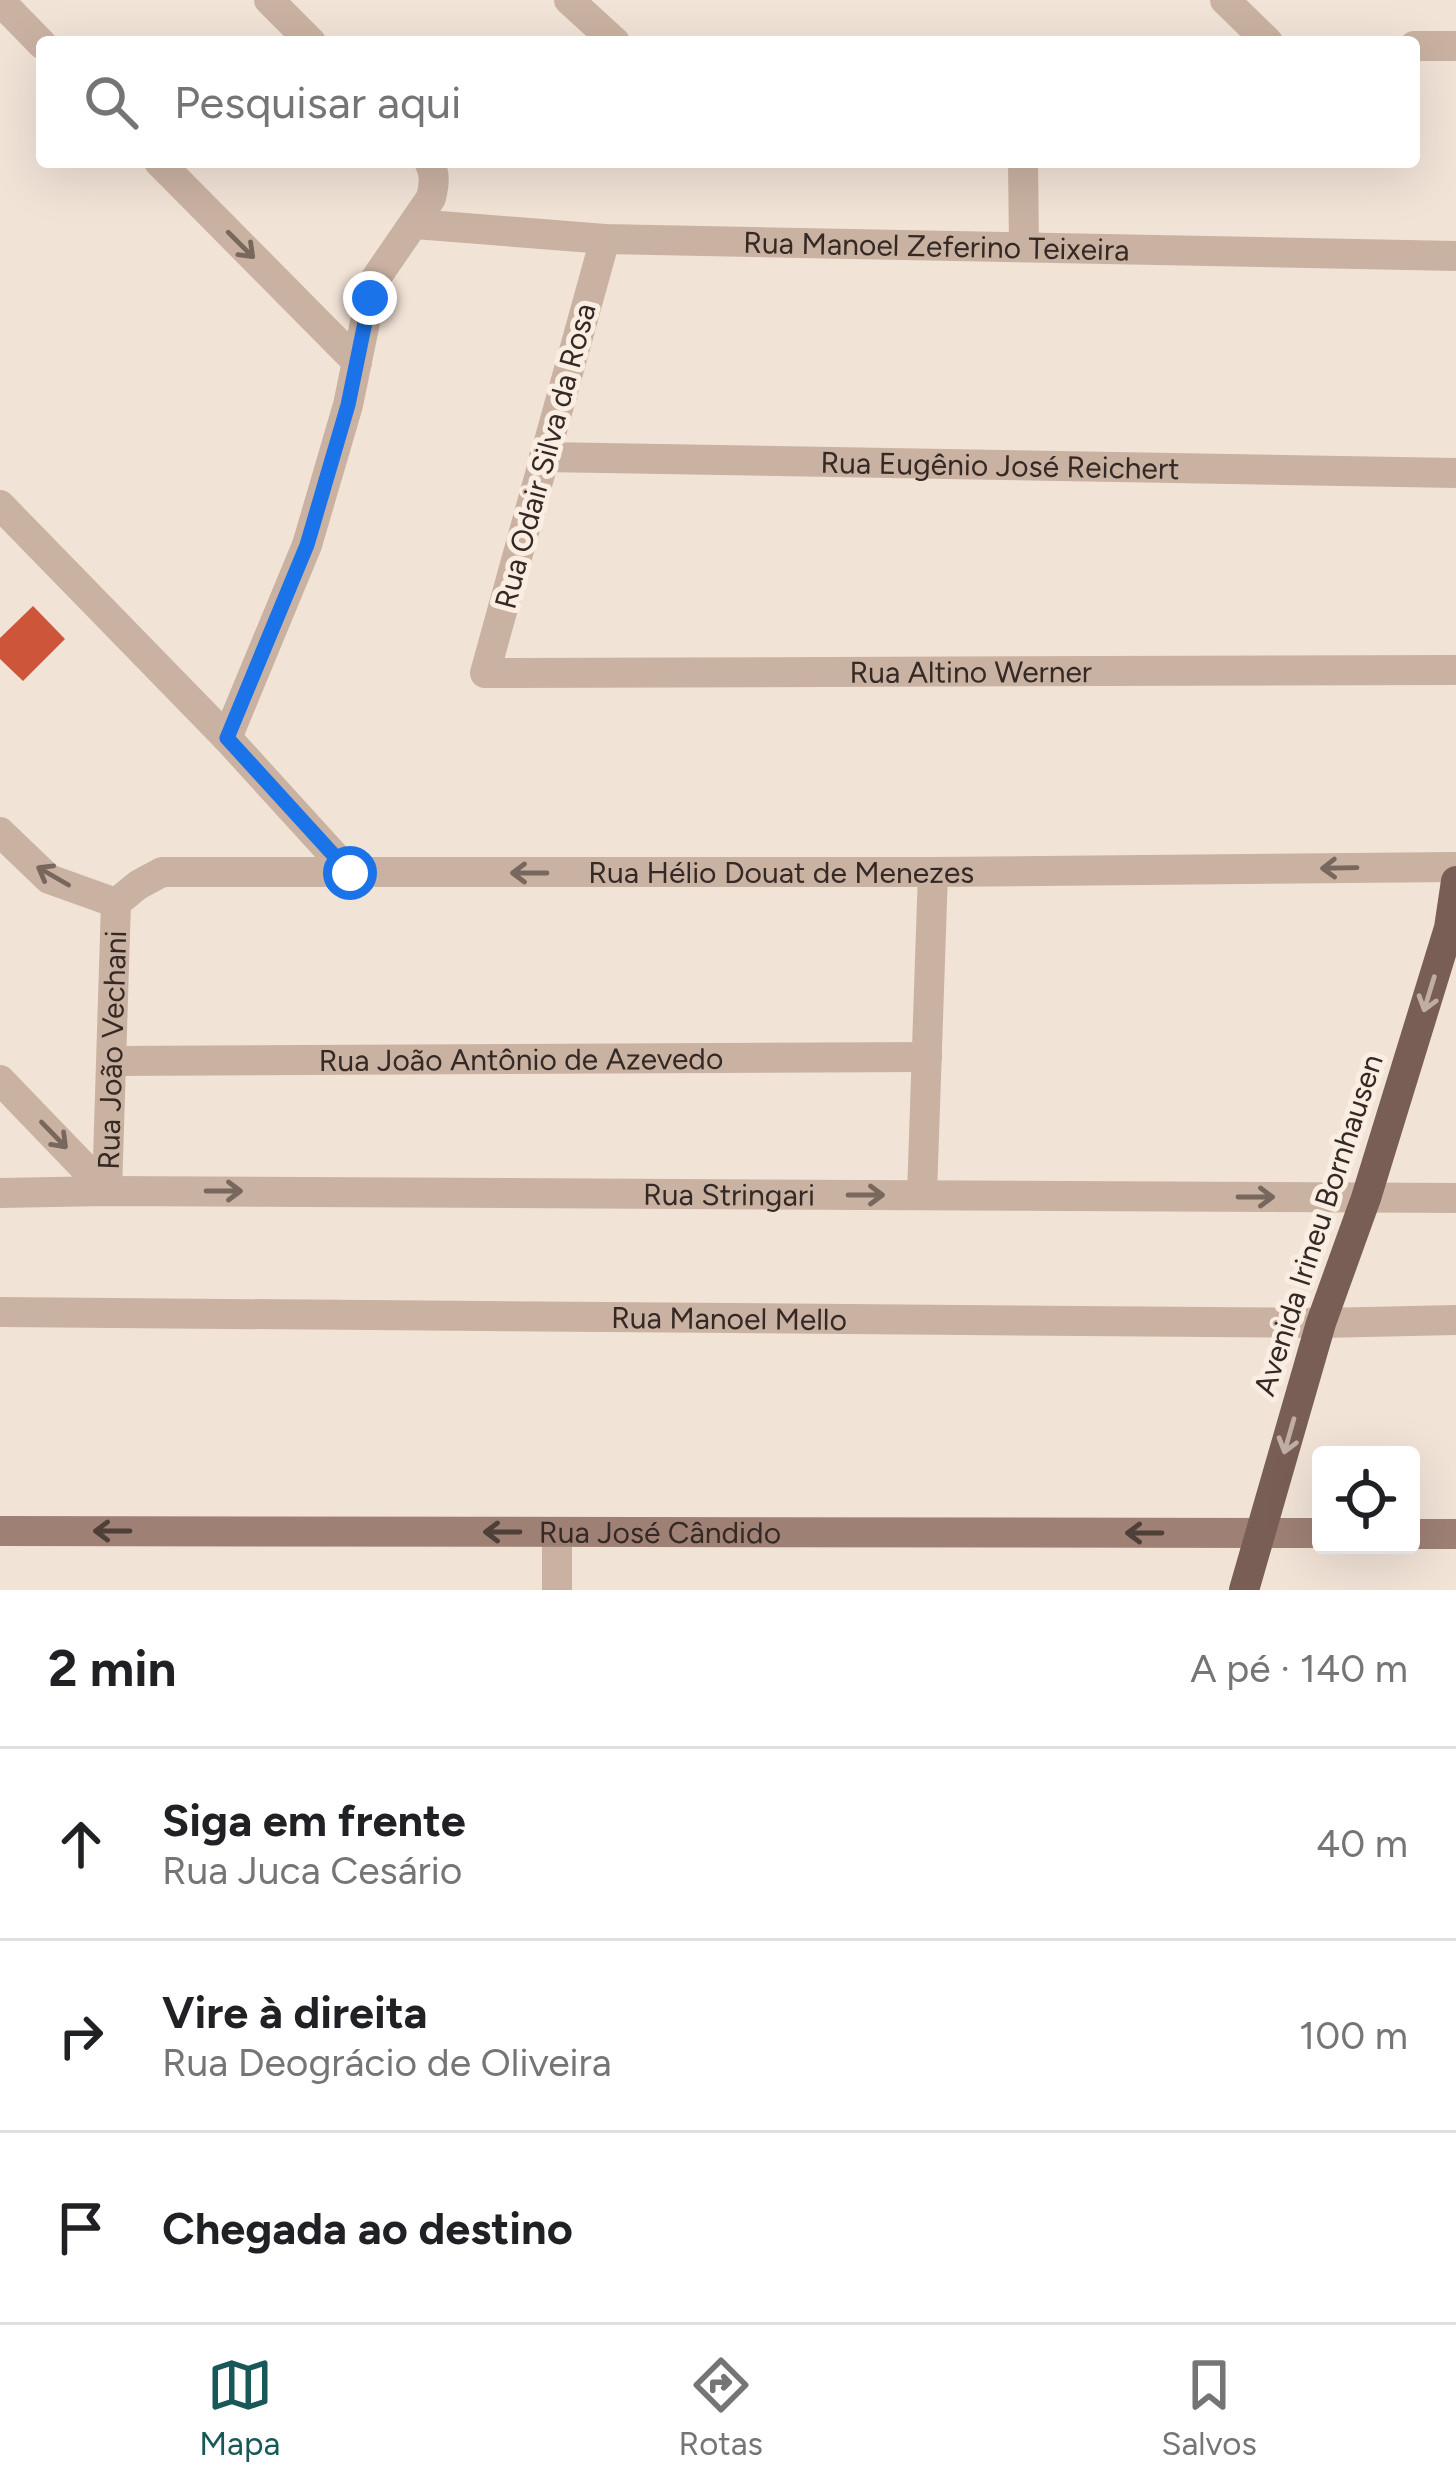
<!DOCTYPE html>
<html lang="pt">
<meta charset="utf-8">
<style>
:root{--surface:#fff;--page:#f2f2f2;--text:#202124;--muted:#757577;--line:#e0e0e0;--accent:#195858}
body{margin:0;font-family:Figtree,sans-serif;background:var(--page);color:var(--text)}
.controls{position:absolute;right:36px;bottom:36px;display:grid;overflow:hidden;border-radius:12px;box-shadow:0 12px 48px #0002}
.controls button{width:108px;height:108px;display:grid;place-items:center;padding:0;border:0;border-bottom:3px solid var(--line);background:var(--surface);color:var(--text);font:60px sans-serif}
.stop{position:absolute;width:36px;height:36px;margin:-27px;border:9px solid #1a73e8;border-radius:50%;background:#fff}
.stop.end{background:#1a73e8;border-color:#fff;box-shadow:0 3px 12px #0008}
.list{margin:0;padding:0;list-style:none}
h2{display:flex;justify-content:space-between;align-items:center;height:156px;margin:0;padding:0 48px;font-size:51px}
h2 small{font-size:39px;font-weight:400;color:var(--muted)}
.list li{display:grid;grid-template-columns:78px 1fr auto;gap:36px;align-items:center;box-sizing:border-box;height:192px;padding:0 48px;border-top:3px solid var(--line)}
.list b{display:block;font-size:45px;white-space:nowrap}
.list p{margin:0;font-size:39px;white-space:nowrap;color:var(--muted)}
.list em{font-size:39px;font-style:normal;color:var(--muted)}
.icon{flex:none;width:66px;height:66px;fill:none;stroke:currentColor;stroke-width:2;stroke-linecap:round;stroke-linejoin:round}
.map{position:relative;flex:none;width:1456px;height:1590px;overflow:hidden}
.search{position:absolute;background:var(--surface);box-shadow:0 12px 48px #0002;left:36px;right:36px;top:36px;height:132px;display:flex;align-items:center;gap:30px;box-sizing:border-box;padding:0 42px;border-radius:12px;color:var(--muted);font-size:45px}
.sheet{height:732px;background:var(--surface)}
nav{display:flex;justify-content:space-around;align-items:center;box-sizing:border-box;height:168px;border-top:3px solid var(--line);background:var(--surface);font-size:33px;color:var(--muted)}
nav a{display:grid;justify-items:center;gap:6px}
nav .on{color:var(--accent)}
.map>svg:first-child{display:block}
.building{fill:#cd553a}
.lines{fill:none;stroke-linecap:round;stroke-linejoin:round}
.minor{stroke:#cab2a2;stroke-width:30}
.secondary{stroke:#9e8074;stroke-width:30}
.primary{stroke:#785e55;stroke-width:30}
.oneway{stroke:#78675d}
.oneway2{stroke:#c0ada3}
.oneway3{stroke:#4f3f39}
.route{stroke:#1a73e8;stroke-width:15}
.labels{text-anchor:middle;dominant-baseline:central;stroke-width:10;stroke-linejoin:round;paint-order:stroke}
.street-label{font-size:30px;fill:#352925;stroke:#faeee3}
</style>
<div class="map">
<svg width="1456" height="1590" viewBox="0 0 1456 1590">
<rect width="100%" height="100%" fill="#f2e3d7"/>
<polygon class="building" points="33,606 65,639 23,681 0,659 0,638"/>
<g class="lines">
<g class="minor">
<polyline points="269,0 311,42"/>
<polyline points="569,0 615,42"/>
<polyline points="1225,0 1268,42"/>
<polyline points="0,1 42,44"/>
<polyline points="1414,46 1456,46"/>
<polyline points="159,162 357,362"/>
<polyline points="1023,162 1024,247"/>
<path id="s1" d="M 415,224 L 605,239 L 1456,256"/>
<path id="s2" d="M 605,239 L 485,673 L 1456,670"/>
<path id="s3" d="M 544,457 L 1456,473"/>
<polyline points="0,505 227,738 350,873"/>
<path d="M 227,738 L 307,545 L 348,405 L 370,298 L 376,278 L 431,198 C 434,185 436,174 429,162"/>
<polyline points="0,832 49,879 116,903"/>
<path id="s4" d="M 116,903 L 138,885 L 162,872 L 933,872 L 1456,867"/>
<path id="s5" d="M 113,1061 L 927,1057"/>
<polyline points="0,1080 107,1191"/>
<path id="s6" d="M 107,1191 L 116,903"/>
<path id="s7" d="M 0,1193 L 107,1191 L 1456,1198"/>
<polyline points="922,1195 933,872"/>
<path id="s8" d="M 0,1312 L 1321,1323 L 1456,1320"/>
<polyline points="557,1532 557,1590"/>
</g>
<g class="secondary">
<path id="s9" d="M 0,1531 L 1321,1533"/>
<polyline points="1411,1534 1456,1534"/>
</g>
<polyline class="primary" points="1244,1590 1321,1323 1366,1198 1449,928 1456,881"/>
</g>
<defs><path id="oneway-shaft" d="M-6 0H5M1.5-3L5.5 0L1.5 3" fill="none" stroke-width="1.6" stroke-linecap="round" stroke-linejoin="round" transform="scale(3)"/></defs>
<g class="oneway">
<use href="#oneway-shaft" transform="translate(241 245) rotate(45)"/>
<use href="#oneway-shaft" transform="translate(1339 868) rotate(179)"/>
<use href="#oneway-shaft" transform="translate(529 873) rotate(180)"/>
<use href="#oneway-shaft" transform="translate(53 876) rotate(-150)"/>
<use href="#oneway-shaft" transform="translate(54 1135) rotate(46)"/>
<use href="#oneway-shaft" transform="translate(224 1191)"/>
<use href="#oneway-shaft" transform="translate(866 1195)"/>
<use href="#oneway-shaft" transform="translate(1256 1197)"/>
</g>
<g class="oneway2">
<use href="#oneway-shaft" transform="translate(1429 994) rotate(107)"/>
<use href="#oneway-shaft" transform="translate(1289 1436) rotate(106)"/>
</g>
<g class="oneway3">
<use href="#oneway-shaft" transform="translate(112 1531) rotate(-180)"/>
<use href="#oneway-shaft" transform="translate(502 1532) rotate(-180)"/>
<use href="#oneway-shaft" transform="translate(1144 1533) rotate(-180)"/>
</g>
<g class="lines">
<polyline class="route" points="350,873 227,738 307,545 348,405 370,298"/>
</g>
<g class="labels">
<g class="street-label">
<text stroke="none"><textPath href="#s1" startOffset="522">Rua Manoel Zeferino Teixeira</textPath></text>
<text transform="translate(545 456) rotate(-75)">Rua Odair Silva da Rosa</text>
<text stroke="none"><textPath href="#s3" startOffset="456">Rua Eugênio José Reichert</textPath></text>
<text stroke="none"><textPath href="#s2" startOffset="936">Rua Altino Werner</textPath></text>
<text stroke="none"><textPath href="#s4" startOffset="675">Rua Hélio Douat de Menezes</textPath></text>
<text stroke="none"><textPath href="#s6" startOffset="141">Rua João Vechani</textPath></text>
<text stroke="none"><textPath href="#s5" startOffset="408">Rua João Antônio de Azevedo</textPath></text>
<text stroke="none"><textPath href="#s7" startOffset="729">Rua Stringari</textPath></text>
<text transform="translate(1318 1225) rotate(-72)">Avenida Irineu Bornhausen</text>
<text stroke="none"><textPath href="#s8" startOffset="729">Rua Manoel Mello</textPath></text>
<text stroke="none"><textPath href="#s9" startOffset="660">Rua José Cândido</textPath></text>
</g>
</g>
</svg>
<div class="controls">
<button><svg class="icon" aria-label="locate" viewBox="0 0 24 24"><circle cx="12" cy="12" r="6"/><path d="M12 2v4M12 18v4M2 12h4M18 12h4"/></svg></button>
</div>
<div class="stop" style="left:350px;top:873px"></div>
<div class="stop end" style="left:370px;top:298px"></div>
<div class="search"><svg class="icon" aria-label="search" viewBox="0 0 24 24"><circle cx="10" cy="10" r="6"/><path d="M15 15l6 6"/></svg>Pesquisar aqui</div>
</div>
<section class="sheet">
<h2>2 min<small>A pé · 140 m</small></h2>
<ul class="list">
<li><svg class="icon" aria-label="ahead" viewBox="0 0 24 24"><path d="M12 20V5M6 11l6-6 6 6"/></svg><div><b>Siga em frente</b><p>Rua Juca Cesário</p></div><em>40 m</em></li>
<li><svg class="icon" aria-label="right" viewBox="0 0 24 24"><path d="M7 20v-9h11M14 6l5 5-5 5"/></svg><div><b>Vire à direita</b><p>Rua Deográcio de Oliveira</p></div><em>100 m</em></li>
<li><svg class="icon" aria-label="arrive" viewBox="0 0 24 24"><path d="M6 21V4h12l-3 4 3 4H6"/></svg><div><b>Chegada ao destino</b></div></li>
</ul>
</section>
<nav>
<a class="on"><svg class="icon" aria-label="map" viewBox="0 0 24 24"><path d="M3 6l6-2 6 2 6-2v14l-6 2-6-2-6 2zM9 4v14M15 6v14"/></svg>Mapa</a>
<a><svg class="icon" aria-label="directions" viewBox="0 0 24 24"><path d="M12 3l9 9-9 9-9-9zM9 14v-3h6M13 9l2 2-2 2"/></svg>Rotas</a>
<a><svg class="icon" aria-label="saved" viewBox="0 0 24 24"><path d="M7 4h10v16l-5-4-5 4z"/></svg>Salvos</a>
</nav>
